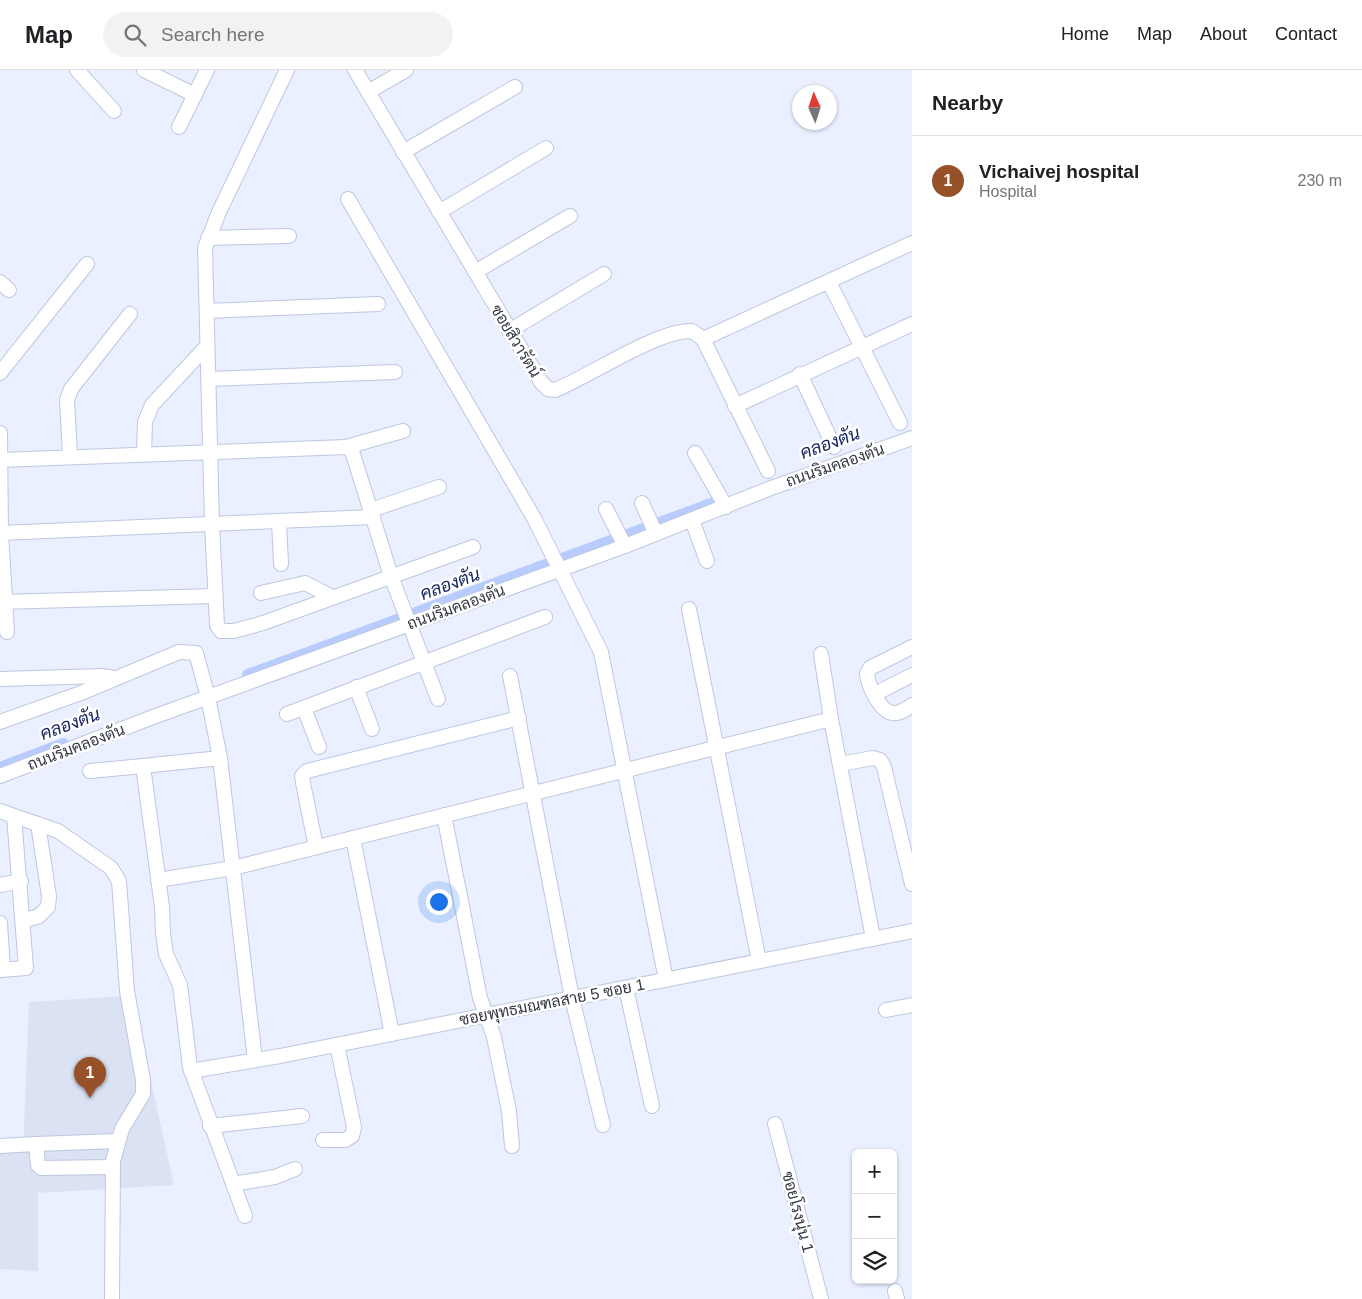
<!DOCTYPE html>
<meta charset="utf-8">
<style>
:root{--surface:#fff;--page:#f2f2f2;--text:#202124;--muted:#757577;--line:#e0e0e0;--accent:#975129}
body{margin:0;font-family:Helvetica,Sarabun,sans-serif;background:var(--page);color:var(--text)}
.controls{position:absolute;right:15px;bottom:15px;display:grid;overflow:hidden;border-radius:8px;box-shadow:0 1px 4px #0004}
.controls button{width:45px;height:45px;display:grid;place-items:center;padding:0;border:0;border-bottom:1px solid var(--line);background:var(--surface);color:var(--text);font:25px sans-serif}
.compass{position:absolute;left:792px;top:15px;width:45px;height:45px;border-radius:50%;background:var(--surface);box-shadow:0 1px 4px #0004;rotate:357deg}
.you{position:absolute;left:438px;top:831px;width:18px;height:18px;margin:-12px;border:4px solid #fff;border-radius:50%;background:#1a73e8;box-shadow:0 0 0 8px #1a73e833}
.badge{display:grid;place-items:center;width:32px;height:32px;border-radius:50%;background:var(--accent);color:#fff;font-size:16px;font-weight:700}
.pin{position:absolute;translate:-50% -41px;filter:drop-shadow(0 1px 2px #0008)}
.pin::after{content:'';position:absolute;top:26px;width:18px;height:15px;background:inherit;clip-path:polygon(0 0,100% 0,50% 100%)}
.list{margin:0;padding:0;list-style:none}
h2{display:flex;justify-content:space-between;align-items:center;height:65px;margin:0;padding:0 20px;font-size:21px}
h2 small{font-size:16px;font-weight:400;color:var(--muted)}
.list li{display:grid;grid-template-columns:32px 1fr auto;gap:15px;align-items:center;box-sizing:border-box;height:90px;padding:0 20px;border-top:1px solid var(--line)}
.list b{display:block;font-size:19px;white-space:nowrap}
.list p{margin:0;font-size:16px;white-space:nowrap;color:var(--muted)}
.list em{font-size:16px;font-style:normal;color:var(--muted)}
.icon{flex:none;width:28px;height:28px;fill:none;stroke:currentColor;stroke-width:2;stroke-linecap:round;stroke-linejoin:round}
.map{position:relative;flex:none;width:912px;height:1229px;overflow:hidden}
header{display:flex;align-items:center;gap:30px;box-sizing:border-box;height:70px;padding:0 25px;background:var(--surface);border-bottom:1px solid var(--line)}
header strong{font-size:24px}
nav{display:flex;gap:28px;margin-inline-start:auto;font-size:18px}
.search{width:350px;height:45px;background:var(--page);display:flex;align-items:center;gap:12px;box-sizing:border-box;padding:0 18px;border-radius:28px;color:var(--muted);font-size:19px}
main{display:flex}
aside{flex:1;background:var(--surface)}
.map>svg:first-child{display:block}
.built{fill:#dae2f4}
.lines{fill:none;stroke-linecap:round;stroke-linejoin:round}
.canal{stroke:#b8ccfe;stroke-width:12}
.minor-casing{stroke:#bec7df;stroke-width:16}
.minor{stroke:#fff;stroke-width:14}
.labels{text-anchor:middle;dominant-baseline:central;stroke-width:5;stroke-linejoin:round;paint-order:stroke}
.street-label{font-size:16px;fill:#353942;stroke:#fff}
.water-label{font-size:18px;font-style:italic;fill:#172660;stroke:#fff}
</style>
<header>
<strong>Map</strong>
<div class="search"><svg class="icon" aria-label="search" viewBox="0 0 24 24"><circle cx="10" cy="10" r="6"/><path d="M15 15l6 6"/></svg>Search here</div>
<nav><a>Home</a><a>Map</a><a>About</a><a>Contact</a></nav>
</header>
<main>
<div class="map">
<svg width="912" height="1229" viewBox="0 0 912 1229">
<rect width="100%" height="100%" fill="#eaf0ff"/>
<polygon class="built" points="126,926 143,975 174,1115 38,1123 38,1201 0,1199 0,1083 23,1082 29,932"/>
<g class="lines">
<g class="canal">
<polyline points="248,605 722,430"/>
<polyline points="0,698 63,674"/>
</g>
<g class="minor-casing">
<g id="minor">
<polyline points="77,0 114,41"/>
<polyline points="144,0 195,25"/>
<polyline points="287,0 219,142 205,178 212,455 217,555 221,561 234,561 263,553 473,477"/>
<path d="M 355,0 L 541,312 L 548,319 L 555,320 C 590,306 657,260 692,261 L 703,269 L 768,401"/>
<polyline points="368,22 406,0"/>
<polyline points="179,57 207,0"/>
<polyline points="403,82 515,17"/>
<polyline points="348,129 534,448 601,582 666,910"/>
<polyline points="439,142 546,78"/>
<polyline points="208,168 289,166"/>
<polyline points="475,202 570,146"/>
<polyline points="0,212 9,220"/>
<polyline points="829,212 900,353"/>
<polyline points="207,241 378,234"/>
<polyline points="509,261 604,204"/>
<polyline points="703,269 912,173"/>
<polyline points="0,303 87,194"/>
<polyline points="800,304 834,377"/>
<polyline points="209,309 395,302"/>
<polyline points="735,336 912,254"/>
<polyline points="0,363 1,463 7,562"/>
<polyline points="346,377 403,361"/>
<polyline points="695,383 726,437"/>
<polyline points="144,384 145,352 152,335 207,276"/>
<polyline points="70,387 67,330 71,319 130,244"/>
<polyline points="0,390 346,377 352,381 391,506 438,629"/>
<polyline points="642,433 656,464"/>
<polyline points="606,439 625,476"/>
<polyline points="371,440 439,417"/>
<polyline points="692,450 707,491"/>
<polyline points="279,452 281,494"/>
<polyline points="0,463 373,447"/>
<polyline points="261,523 305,513 332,527"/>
<polyline points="0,532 214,526"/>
<polyline points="689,539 759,891"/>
<path d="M 912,577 L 870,598 L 867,604 C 868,615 880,642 893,643 C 900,644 906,639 912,635"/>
<polyline points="821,584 831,649 873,868"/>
<polyline points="510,606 572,928 603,1055"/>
<polyline points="0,609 102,606 114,608"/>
<polyline points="356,617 372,659"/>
<polyline points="875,624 912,605"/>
<polyline points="304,638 319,677"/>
<polyline points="287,644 545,547"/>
<polyline points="0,652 81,623 179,582 196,583 208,627 220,688 255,990"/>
<polyline points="840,694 873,688 880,690 884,697 912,814"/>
<polyline points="143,696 220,688"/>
<polyline points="90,701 143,696 162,837 163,863 166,884 180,915 190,997 245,1146"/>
<polyline points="0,706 153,647 625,476 771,418 912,368"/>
<polyline points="0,741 58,761 111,798 119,811 127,921 143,1010 143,1024 122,1059 113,1091 112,1229"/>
<polyline points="444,745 480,928 494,967 502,1007 509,1041 512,1076"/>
<polyline points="353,768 392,964"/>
<polyline points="316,777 303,713 302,706 307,701 519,648"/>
<polyline points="158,810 233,798 831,649"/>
<polyline points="0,815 21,811"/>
<polyline points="23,851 39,846 48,837 49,826 38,754"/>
<polyline points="0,853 3,900"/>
<polyline points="0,900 26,898 14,746"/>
<polyline points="626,918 652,1036"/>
<polyline points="886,940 912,935"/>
<polyline points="191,1001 280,986 912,861"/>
<polyline points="775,1054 821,1229"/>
<polyline points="210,1056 302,1046"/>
<polyline points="323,1070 345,1070 352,1066 354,1057 337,975"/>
<polyline points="0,1076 36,1074"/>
<polyline points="112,1097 41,1098 38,1095 36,1074 118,1071"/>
<polyline points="233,1114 275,1107 295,1099"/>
<polyline points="895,1221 897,1229"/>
</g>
</g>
<use href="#minor" class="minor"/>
</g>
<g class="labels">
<g class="street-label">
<text transform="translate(516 271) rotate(59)">ซอยสิวารัตน์</text>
<text transform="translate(835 395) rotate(-19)">ถนนริมคลองตัน</text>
<text transform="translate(456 537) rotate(-20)">ถนนริมคลองตัน</text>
<text transform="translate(76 677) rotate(-21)">ถนนริมคลองตัน</text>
<text transform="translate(552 932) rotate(-11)">ซอยพุทธมณฑลสาย 5 ซอย 1</text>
<text transform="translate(798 1142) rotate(75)">ซอยโรงนุ่น 1</text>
</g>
<g class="water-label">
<text transform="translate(830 373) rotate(-20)">คลองตัน</text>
<text transform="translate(450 514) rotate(-20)">คลองตัน</text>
<text transform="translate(70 654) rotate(-20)">คลองตัน</text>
</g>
</g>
</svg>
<div class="controls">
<button>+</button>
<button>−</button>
<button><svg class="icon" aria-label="layers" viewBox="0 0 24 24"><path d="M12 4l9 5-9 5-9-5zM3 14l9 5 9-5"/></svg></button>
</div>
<svg class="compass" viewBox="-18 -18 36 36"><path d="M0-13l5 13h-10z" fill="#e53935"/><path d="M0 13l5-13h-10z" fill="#757577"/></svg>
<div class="you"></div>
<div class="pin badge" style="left:90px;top:1028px">1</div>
</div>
<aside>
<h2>Nearby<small></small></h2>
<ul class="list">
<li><span class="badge">1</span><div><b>Vichaivej hospital</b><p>Hospital</p></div><em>230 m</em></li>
</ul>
</aside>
</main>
